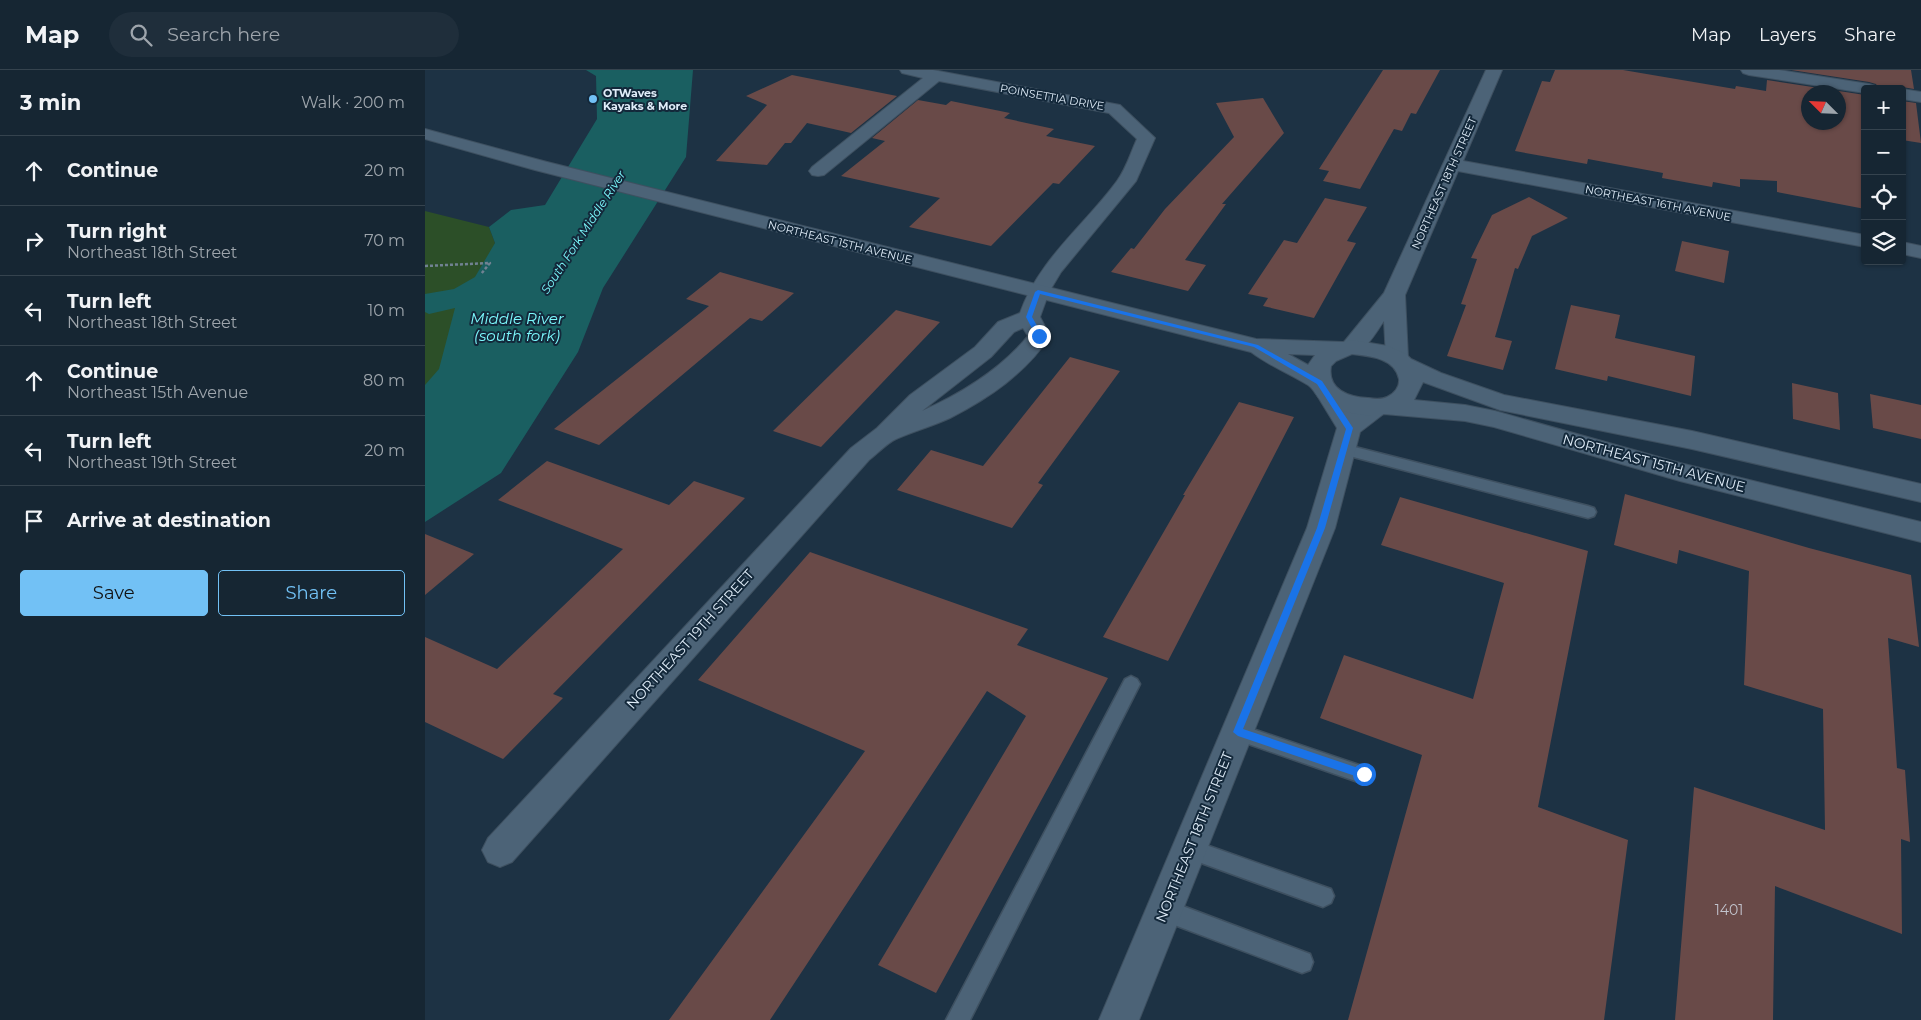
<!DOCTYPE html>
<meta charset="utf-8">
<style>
:root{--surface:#162633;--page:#1f2e3b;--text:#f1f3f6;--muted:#9ea5ac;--line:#35434e;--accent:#72c1f5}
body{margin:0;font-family:Montserrat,sans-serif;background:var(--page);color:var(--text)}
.controls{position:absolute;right:15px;top:15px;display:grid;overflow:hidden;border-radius:5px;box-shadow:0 1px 4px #0004}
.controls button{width:45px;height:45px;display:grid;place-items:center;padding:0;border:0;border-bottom:1px solid var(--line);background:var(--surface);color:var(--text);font:25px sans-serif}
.compass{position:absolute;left:1376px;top:15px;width:45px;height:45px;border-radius:50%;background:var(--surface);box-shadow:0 1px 4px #0004;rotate:294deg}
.stop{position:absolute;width:15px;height:15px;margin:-11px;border:4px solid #1a73e8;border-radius:50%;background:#fff}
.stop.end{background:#1a73e8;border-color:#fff;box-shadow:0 1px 5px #0008}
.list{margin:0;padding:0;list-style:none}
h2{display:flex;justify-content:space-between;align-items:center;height:65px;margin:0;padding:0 20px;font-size:21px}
h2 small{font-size:16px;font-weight:400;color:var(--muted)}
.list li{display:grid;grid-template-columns:32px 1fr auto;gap:15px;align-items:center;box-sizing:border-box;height:70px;padding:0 20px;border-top:1px solid var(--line)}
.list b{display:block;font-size:19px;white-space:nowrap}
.list p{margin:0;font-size:16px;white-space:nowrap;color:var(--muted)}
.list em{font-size:16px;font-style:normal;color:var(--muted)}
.actions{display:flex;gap:10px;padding:15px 20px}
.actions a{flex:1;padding:11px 0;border:1px solid var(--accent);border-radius:5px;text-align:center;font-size:18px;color:var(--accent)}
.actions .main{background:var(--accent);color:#111}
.icon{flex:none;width:28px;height:28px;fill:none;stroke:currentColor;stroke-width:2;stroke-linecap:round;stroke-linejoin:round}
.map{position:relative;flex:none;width:1496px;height:950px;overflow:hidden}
header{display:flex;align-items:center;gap:30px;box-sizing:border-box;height:70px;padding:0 25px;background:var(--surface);border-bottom:1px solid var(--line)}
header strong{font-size:24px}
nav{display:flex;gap:28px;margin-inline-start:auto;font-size:18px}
.search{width:350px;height:45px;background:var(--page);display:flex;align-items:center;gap:12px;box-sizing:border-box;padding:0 18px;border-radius:28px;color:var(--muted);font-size:19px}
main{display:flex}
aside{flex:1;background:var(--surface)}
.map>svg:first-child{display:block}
.green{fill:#2c4f28}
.water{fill:#1a5f61}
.building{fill:#694a48;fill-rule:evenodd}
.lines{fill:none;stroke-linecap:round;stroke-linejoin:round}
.service-casing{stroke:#3e5060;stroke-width:3}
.minor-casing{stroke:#3e5060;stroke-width:2}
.tertiary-casing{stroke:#3e5060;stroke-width:2}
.path{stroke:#718292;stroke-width:2.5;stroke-dasharray:3 2;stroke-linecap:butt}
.service{fill:#4c6377;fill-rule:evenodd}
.minor{fill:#4c6377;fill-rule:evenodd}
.tertiary{fill:#4c6377;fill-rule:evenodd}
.route{fill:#1a73e8}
.poi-dot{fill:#72c1f5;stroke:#13283a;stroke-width:2}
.labels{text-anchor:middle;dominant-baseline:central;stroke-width:4;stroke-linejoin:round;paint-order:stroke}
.far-poi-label{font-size:11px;font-weight:bold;fill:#e0edf9;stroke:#13283a;text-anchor:start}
.far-street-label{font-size:11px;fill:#e0edf9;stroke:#13283a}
.far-water-label{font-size:12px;font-style:italic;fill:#7dfafe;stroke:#13283a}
.street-label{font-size:14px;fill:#e0edf9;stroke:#13283a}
.near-number-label{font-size:14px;fill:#c2c4cd}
.water-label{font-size:15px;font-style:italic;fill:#7dfafe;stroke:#13283a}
</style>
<header>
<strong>Map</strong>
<div class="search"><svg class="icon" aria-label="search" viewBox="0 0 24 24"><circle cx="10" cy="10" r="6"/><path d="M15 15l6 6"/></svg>Search here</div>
<nav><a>Map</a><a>Layers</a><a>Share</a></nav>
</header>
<main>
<aside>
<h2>3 min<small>Walk · 200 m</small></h2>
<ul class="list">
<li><svg class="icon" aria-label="ahead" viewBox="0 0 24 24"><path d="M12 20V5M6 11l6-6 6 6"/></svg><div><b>Continue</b></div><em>20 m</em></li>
<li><svg class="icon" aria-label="right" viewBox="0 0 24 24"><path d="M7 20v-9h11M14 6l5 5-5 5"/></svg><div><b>Turn right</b><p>Northeast 18th Street</p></div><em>70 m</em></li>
<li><svg class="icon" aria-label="left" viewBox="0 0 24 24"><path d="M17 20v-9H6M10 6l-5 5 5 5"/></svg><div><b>Turn left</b><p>Northeast 18th Street</p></div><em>10 m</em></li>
<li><svg class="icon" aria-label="ahead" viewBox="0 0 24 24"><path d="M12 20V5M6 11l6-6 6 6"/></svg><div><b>Continue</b><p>Northeast 15th Avenue</p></div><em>80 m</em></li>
<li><svg class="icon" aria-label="left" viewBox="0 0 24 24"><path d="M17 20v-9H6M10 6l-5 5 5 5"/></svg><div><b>Turn left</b><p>Northeast 19th Street</p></div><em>20 m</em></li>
<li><svg class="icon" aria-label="arrive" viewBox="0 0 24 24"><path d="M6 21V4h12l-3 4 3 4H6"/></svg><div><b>Arrive at destination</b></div></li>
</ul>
<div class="actions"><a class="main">Save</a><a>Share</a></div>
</aside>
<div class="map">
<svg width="1496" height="950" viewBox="0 0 1496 950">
<rect width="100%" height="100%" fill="#1d3244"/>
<polygon class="green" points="0,141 64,157 70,173 0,340"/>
<polygon class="water" points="161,0 268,0 261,87 178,218 153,282 76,403 0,452 0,315 14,299 30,238 4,244 0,242 0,224 29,219 50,207 70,173 64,157 86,140 120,135 172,49 171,6"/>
<g class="building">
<polygon points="958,0 1015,0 991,44 986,43 977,61 969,59 935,119 898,111 904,101 894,99"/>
<path d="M 1130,0 L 1198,0 L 1310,19 L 1311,16 L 1341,21 L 1342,10 L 1440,25 L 1440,139 L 1352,122 L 1352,111 L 1315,109 L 1315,117 L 1288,112 L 1287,117 L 1237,108 L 1238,103 L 1163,89 L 1162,94 L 1090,81 L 1117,11 L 1125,12 ZM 1384,22 L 1414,22 L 1414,52 L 1384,52 Z"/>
<polygon points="1366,0 1486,0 1489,19 1477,17 1454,19 1451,14 1444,12"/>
<polygon points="367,5 472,26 426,63 382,53 366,73 360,73 342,95 291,91 342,35 321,26"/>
<polygon points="838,28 859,63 797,134 801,134 760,190 781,195 763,221 686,202 706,178 709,179 740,139 809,67 791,33"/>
<polygon points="493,30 521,35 526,31 585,43 579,48 629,59 621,66 670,76 634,114 628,113 566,176 484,157 515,128 416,106 460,71 447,68"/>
<polygon points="1477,31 1491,33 1496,73 1477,70"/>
<polygon points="1104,127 1143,148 1107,166 1093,199 1090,198 1070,267 1087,271 1078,300 1022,286 1041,235 1036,234 1052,189 1046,188 1067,145"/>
<polygon points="900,128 942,137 922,171 931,173 889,248 838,236 843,228 823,224 859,170 872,173"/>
<polygon points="1257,171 1304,181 1299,213 1250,201"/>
<polygon points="295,202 369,223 337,251 325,248 174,375 129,359 284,236 261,229"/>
<polygon points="1146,235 1195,245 1190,268 1270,286 1266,326 1183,306 1182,311 1130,299"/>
<polygon points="471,240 515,252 396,377 348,361"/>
<polygon points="645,287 695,301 613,413 618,415 587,458 472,420 506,380 558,396"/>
<polygon points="1367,313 1413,323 1415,360 1368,349"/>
<polygon points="1445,324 1496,335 1496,369 1448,358"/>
<polygon points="814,332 869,347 743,591 678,567 760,425 758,425"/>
<polygon points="122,391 244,435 269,411 320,428 128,624 138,628 78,689 0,652 0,567 72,599 198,479 73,430"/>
<polygon points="1200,424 1384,478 1486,505 1494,577 1463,568 1472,698 1480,700 1485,772 1476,769 1477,864 1350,816 1348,950 1250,950 1269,717 1400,760 1398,639 1319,615 1324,501 1254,480 1252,494 1189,475"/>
<polygon points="975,427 1163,481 1113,737 1203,770 1179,950 923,950 997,685 895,648 919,585 1048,629 1079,513 956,475"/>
<polygon points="0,464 49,484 0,525"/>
<polygon points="385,482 603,559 592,575 683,608 511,923 453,895 601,646 562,621 345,950 244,950 440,681 273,610"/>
</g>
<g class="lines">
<g class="service-casing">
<g id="service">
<polygon points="918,374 1163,436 1169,438 1171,442 1169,446 1163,448 913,383 911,379 913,375"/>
<polygon points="706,606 712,609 715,614 545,950 521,950 700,609"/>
<polygon points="813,654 946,699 949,705 946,711 939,714 806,668 804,662 806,656"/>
<polygon points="764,769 906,819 909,826 906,833 898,837 757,786 754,779 757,772"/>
<polygon points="739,829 885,884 888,892 885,900 877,903 731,848 728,840 731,832"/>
</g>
</g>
<g class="minor-casing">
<g id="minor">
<path d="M 475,0 L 508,0 L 695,35 L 730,68 L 711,111 L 636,202 L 624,222 L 615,247 L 625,266 C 601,303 564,328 525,348 C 508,356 489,361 471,369 C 462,373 452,384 444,390 L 87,792 L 75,797 L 63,792 L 57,780 L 63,768 L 426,378 L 452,358 L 485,325 L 550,277 L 573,252 L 595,243 C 614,189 659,156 692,111 C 701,99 706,82 712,69 L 684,43 L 514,11 L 399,105 L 393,106 L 387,105 L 384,101 L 387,97 L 498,8 L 477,3 ZM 598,258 L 603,266 C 575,300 537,323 497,341 L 566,287 L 589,262 Z"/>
<path d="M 1061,0 L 1077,0 L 1038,91 L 1440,165 L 1440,177 L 1033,101 L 980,225 L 983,288 L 980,293 L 972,295 L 964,293 L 961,288 L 959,251 C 948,266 939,287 919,282 L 916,277 L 919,272 L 959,223 Z"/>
<polygon points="1316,0 1354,0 1444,14 1450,16 1452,19 1440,19 1440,23 1324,5 1318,3"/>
<polygon points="1477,19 1496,22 1496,32 1477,29"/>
<polygon points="1477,172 1496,176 1496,188 1477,184"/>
<path d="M 902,314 L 910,317 L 927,343 C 938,334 946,326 961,330 L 964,336 L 961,342 L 935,362 L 910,458 L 714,950 L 674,950 L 882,458 L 912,358 L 890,322 L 894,317 Z"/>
</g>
</g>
<g class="tertiary-casing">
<path id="tertiary" d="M 0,59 L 122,92 L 831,269 L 918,272 L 927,270 L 963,276 L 981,284 L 986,289 L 1016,303 L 1079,325 L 1267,361 L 1496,414 L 1496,432 L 1267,379 L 1075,340 L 998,312 L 989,330 L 1040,335 L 1070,341 L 1255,393 L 1496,452 L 1496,472 L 1255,411 L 1069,357 L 1040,351 L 959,344 C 941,348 911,342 896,330 C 891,326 889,319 883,315 C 865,304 843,295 826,282 L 110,100 L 0,69 ZM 863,284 L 890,285 L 883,295 ZM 927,284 C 945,286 970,288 974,309 C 975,317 969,324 962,327 C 956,330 950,329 943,328 C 924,327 902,320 906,296 L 911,291 Z"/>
</g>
<polyline class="path" points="0,196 65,193 56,204"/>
<use href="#service" class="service"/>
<use href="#minor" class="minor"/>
<use href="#tertiary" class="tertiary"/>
</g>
<polygon class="route" points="613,220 833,275 897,311 928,358 900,458 818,659 942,701 942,708 939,709 813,666 808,662 892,458 921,359 892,314 829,277 615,224 607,247 618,266 612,268 601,247 610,222"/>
<circle class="poi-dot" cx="168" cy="29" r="5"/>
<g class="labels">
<g class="far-poi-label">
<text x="178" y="23">OTWaves<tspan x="178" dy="13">Kayaks &amp; More</tspan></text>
</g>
<g class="far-street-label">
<text transform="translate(627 27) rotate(10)">POINSETTIA DRIVE</text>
<text transform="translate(1019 113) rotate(-66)">NORTHEAST 18TH STREET</text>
<text transform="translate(1233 133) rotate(11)">NORTHEAST 16TH AVENUE</text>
<text transform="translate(415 172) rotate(14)">NORTHEAST 15TH AVENUE</text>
</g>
<g class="far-water-label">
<text transform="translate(158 162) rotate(-57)">South Fork Middle River</text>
</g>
<g class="street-label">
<text transform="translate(1229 393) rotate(15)">NORTHEAST 15TH AVENUE</text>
<text transform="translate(265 569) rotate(-48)">NORTHEAST 19TH STREET</text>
<text transform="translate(769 767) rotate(-68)">NORTHEAST 18TH STREET</text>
</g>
<g class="near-number-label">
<text x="1304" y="840">1401</text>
</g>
<g class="water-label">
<text x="92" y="248">Middle River<tspan x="92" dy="17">(south fork)</tspan></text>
</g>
</g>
</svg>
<div class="controls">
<button>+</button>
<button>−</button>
<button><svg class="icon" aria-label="locate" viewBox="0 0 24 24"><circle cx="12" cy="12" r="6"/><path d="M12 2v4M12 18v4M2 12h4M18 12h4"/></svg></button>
<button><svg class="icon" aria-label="layers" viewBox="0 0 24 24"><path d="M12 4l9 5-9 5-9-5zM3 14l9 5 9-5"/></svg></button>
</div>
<svg class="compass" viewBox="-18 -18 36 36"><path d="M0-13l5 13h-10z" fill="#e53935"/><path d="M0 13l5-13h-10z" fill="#9ea5ac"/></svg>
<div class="stop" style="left:939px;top:704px"></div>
<div class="stop end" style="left:614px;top:266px"></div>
</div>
</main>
